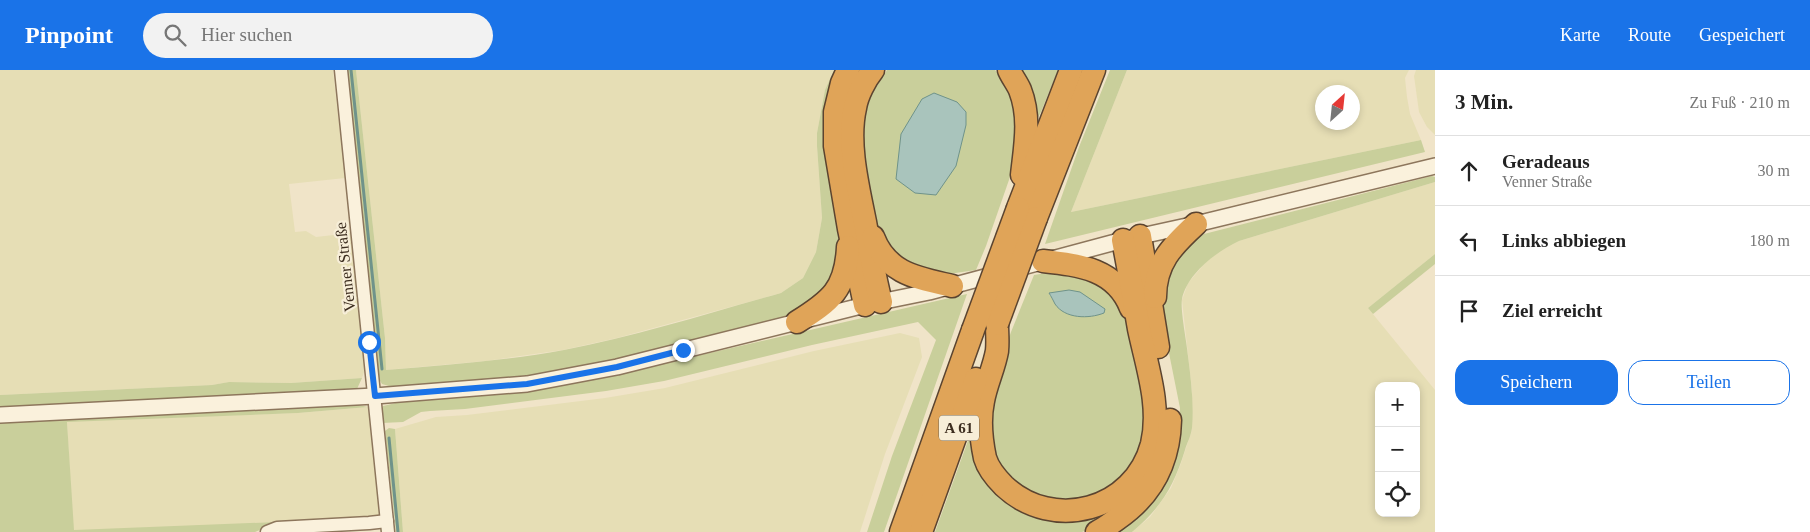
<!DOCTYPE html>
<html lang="de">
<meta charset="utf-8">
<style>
:root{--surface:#fff;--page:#f2f2f2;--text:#222;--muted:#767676;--line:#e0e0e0;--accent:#1a73e8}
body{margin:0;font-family:"Times New Roman",serif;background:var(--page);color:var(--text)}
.controls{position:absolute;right:15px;bottom:15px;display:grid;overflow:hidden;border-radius:10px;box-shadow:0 2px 8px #0003}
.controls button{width:45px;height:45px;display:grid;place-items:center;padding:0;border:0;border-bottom:1px solid var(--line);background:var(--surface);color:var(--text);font:25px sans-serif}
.compass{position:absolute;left:1315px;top:15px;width:45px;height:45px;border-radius:50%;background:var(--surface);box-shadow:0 2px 8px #0003;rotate:27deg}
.stop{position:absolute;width:15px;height:15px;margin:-11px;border:4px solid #1a73e8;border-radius:50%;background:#fff}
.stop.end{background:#1a73e8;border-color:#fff;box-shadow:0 1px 5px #0008}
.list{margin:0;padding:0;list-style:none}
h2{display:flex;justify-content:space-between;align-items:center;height:65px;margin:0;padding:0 20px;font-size:21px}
h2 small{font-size:16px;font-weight:400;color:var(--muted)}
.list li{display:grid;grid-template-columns:32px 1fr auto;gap:15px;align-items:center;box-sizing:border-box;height:70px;padding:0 20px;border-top:1px solid var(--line)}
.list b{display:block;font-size:19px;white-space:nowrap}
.list p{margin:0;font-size:16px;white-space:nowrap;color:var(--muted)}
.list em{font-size:16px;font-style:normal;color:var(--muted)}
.actions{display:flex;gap:10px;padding:15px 20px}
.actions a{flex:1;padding:11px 0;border:1px solid var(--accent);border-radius:15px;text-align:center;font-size:18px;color:var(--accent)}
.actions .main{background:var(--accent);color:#fff}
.icon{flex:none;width:28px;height:28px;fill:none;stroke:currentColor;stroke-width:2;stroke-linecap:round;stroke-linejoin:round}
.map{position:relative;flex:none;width:1435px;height:462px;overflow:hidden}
header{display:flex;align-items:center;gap:30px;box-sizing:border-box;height:70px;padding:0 25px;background:var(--accent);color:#fff}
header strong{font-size:24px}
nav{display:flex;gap:28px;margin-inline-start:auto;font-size:18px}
.search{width:350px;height:45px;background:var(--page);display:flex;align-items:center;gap:12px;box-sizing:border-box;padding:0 18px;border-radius:28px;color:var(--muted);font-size:19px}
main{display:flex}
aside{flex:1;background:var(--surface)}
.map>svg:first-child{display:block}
.farmland{fill:#e6deb5;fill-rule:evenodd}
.green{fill:#c9cf9b;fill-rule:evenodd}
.water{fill:#a9c4bc;stroke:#6f938a}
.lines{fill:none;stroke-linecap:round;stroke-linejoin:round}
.stream{stroke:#6f938a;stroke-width:3}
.minor-casing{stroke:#8d765c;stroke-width:15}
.tertiary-casing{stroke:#8d765c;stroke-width:18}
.motorway-casing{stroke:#5b4430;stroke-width:25}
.minor{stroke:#faf1dc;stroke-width:12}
.tertiary{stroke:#faf1dc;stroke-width:15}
.motorway{stroke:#e0a458;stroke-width:22}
.motorway-bridge-casing{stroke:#5b4430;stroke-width:25;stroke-linecap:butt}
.motorway-bridge{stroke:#e0a458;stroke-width:22}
.route{stroke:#1a73e8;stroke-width:6}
.labels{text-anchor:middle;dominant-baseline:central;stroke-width:4.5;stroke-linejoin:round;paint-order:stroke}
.shield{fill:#f7eed8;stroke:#756857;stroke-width:1}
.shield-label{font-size:15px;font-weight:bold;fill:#3d2e20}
.street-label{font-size:16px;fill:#3d2e20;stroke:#f7eed8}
</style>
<header>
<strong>Pinpoint</strong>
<div class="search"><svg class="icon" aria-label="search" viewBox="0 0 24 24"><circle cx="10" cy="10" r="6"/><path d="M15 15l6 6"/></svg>Hier suchen</div>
<nav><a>Karte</a><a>Route</a><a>Gespeichert</a></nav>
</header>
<main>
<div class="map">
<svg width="1435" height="462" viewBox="0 0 1435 462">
<rect width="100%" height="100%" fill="#f0e4c8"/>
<g class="farmland">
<polygon points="0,0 333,0 345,108 289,114 295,162 306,161 316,167 351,163 365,299 362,308 291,313 229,312 212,315 0,325"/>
<polygon points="356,0 834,0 825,20 817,63 817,76 822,148 816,182 803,208 781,223 617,268 563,280 486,291 386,300 385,268"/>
<path d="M 1127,0 L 1409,0 L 1405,8 L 1407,27 L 1410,44 L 1421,70 L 1071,142 ZM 1322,22 L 1352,22 L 1352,52 L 1322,52 Z"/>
<polygon points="1416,0 1435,0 1435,65 1427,57 1419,42 1414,6"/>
<path d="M 1435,112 L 1435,184 L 1368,238 L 1435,320 L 1435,462 L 1132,462 L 1150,447 L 1171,418 L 1180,396 L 1192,360 L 1192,321 L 1182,230 L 1188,213 L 1206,192 L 1224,177 L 1239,171 ZM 1379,316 L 1416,316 L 1416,443 L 1379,443 Z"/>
<polygon points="900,263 919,268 922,287 885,384 860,462 403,462 395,359 436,347 467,345 605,328 665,318 814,281"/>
<polygon points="368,337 380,444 372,449 73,461 67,351 298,343"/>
</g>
<g class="green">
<path d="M 345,0 L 356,0 L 385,268 L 386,300 C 445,295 505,291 564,280 C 637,266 709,243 781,223 L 803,208 L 816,182 L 822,148 L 817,76 L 817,63 L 825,20 L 834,0 L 840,0 L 844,173 L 832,219 L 796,244 L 599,294 L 555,303 L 482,312 L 396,318 L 382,314 L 376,304 Z"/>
<polygon points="887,0 995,0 1010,16 1018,39 1019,81 986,176 976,200 942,205 919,203 883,178 868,126 864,90 863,54 871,25"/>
<polygon points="1014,0 1058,0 1041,42 1035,53"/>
<polygon points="1110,0 1127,0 1071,142 1421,70 1425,82 1045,174 1079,77"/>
<path d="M 1432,106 L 1435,107 L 1435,112 L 1239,171 C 1217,181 1187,204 1182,229 C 1180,240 1187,273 1188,286 C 1191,310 1194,334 1192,358 C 1191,366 1187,373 1185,380 C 1174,416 1161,438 1132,462 L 1111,462 L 1179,358 L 1180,338 L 1163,253 L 1161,219 L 1178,177 L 1204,164 Z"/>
<polygon points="1435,184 1435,194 1373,244 1368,238"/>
<path d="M 1065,200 L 1084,202 L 1127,238 L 1146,340 L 1144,365 L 1139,383 L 1126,407 L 1087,431 L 1033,426 L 1002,400 L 994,385 L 988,327 L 1011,262 L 1034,205 ZM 1049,223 L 1096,246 L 1063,241 L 1056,235 Z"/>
<polygon points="967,224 884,462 867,462 892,386 936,270 918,252 812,275 664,311 606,321 465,339 430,341 421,342 403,352 382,353 381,339 383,336 413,329 601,308"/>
<polygon points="362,308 357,319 317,323 0,339 0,325 212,315 229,312 291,313"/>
<polygon points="358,335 368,337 298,343 67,352 74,460 278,452 255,462 0,462 0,352 287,336"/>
<polygon points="1165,339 1106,452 1082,462 935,462 974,354 1013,430 1114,434"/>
<polygon points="389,358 395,359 403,462 396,462 385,361"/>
</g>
<g class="water">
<polygon points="934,23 957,32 966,42 966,55 956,96 936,125 915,123 896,109 901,64 922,29"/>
<path d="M 1069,220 L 1080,222 L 1105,239 L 1104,243 C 1089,249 1065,249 1055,234 C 1053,230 1051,226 1049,223 Z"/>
</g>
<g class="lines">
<g class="stream">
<polyline points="351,0 382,299"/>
<polyline points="389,368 398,462"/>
</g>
<g class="minor-casing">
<g id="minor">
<polyline points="341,0 388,462"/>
<polyline points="267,462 277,458 369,453 387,451"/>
</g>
</g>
<g class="tertiary-casing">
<polyline id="tertiary" points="0,345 375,326 527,314 617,297 865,235 929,222 1123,170 1196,154 1435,96"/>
</g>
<g class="motorway-casing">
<g id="motorway">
<polyline points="848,0 842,13 835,42 835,76 849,159 865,235"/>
<path d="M 873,0 C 865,10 857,25 855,38 C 847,73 858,117 865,152 C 870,179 874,206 881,232"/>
<path d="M 1009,0 C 1012,7 1017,13 1020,20 C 1031,48 1025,77 1022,105"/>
<polyline points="1018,138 1071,0"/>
<polyline points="1036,148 1094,0"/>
<polyline points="1140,166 1158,277"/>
<path d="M 873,167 C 887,204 918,208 952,216"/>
<path d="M 1043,191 C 1080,195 1116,199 1131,238"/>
<path d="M 1155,227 C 1155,193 1172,176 1196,154"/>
<path d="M 797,252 C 831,231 846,219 848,177"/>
<path d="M 997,254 C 997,263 998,272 997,281 C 994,298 986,314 983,331 C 979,350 981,369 985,388 C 988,398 996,408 1004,416 C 1053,462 1134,441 1152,374 C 1161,336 1147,297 1139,259 C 1134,230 1129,200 1123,170"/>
<polyline points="901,462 973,260"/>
<polyline points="921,462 976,309"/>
<path d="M 1097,462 C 1104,459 1110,454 1117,449 C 1152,425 1169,393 1170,350"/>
</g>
</g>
<use href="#minor" class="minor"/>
<use href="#tertiary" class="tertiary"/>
<use href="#motorway" class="motorway"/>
<g class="motorway-bridge-casing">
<g id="motorway-bridge">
<polyline points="997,254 1036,148"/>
<polyline points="973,260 1018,138"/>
</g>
</g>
<use href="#motorway-bridge" class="motorway-bridge"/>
</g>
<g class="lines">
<polyline class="route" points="369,272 375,326 527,314 617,297 683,280"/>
</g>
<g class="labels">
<rect class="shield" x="939" y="345.5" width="40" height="25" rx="4"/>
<g class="shield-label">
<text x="959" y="358">A 61</text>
</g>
<g class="street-label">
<text transform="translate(345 197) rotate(-96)">Venner Straße</text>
</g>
</g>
</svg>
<div class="controls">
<button>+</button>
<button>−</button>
<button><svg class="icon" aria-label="locate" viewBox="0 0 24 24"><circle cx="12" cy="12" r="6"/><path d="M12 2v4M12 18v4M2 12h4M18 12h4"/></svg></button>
</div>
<svg class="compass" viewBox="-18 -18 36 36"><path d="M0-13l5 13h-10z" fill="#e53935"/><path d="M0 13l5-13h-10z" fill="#767676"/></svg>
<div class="stop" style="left:369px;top:272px"></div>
<div class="stop end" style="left:683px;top:280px"></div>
</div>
<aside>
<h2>3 Min.<small>Zu Fuß · 210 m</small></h2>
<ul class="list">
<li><svg class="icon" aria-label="ahead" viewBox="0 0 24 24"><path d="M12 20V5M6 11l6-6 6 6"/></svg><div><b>Geradeaus</b><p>Venner Straße</p></div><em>30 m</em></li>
<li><svg class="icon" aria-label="left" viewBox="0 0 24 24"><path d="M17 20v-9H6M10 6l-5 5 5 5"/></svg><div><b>Links abbiegen</b></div><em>180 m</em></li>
<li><svg class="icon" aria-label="arrive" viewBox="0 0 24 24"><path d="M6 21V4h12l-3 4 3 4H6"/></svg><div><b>Ziel erreicht</b></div></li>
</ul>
<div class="actions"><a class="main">Speichern</a><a>Teilen</a></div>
</aside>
</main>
